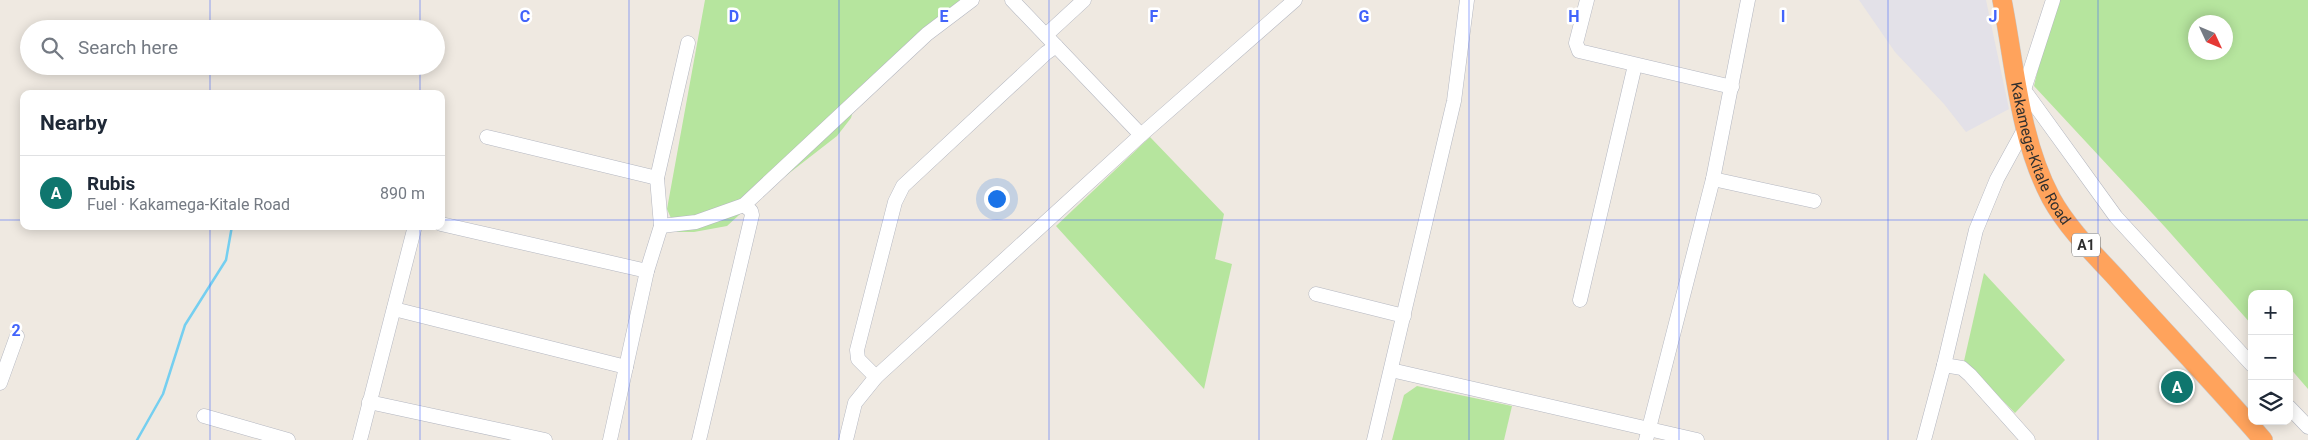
<!DOCTYPE html>
<meta charset="utf-8">
<style>
:root{--surface:#fff;--page:#f6f6f7;--text:#1f2937;--muted:#747a83;--line:#e0e1e3;--accent:#0f766e}
body{margin:0;font-family:Roboto,sans-serif;background:var(--page);color:var(--text)}
.controls{position:absolute;right:15px;bottom:15px;display:grid;overflow:hidden;border-radius:10px;box-shadow:0 2px 12px #0003}
.controls button{width:45px;height:45px;display:grid;place-items:center;padding:0;border:0;border-bottom:1px solid var(--line);background:var(--surface);color:var(--text);font:25px sans-serif}
.compass{position:absolute;left:2188px;top:15px;width:45px;height:45px;border-radius:50%;background:var(--surface);box-shadow:0 2px 12px #0003;rotate:134deg}
.you{position:absolute;left:996px;top:198px;width:18px;height:18px;margin:-12px;border:4px solid #fff;border-radius:50%;background:#1a73e8;box-shadow:0 0 0 8px #1a73e833}
.badge{display:grid;place-items:center;width:32px;height:32px;border-radius:50%;background:var(--accent);color:#fff;font-size:16px;font-weight:700}
.pin{position:absolute;translate:-50% -50%;border:2px solid #fff;box-shadow:0 1px 5px #0006}
.list{margin:0;padding:0;list-style:none}
h2{display:flex;justify-content:space-between;align-items:center;height:65px;margin:0;padding:0 20px;font-size:21px}
h2 small{font-size:16px;font-weight:400;color:var(--muted)}
.list li{display:grid;grid-template-columns:32px 1fr auto;gap:15px;align-items:center;box-sizing:border-box;height:75px;padding:0 20px;border-top:1px solid var(--line)}
.list b{display:block;font-size:19px;white-space:nowrap}
.list p{margin:0;font-size:16px;white-space:nowrap;color:var(--muted)}
.list em{font-size:16px;font-style:normal;color:var(--muted)}
.icon{flex:none;width:28px;height:28px;fill:none;stroke:currentColor;stroke-width:2;stroke-linecap:round;stroke-linejoin:round}
.map{position:relative;flex:none;width:2308px;height:440px;overflow:hidden}
.search{position:absolute;background:var(--surface);box-shadow:0 2px 12px #0003;left:20px;top:20px;width:425px;height:55px;display:flex;align-items:center;gap:12px;box-sizing:border-box;padding:0 18px;border-radius:28px;color:var(--muted);font-size:19px}
.panel{position:absolute;background:var(--surface);box-shadow:0 2px 12px #0003;left:20px;top:90px;width:425px;height:140px;border-radius:10px}
.map>svg:first-child{display:block}
.industrial{fill:#e3e1e8}
.green{fill:#b6e59e;fill-rule:evenodd}
.lines{fill:none;stroke-linecap:round;stroke-linejoin:round}
.stream{stroke:#75cff0;stroke-width:2.5}
.minor-casing{stroke:#b4b7c1;stroke-width:15}
.highway-casing{stroke:#c9c9c9;stroke-width:20}
.minor{stroke:#fff;stroke-width:14}
.highway{stroke:#ffa35c;stroke-width:19}
.grid{fill:none;stroke:#4264fb;stroke-width:1;stroke-opacity:0.55}
.labels{text-anchor:middle;dominant-baseline:central;stroke-width:5;stroke-linejoin:round;paint-order:stroke}
.shield{fill:#fff;stroke:#6d6d6d;stroke-width:1}
.shield-label{font-size:14px;font-weight:bold;fill:#2e2e2e}
.street-label{font-size:15px;fill:#2e2e2e;stroke:#fff}
.grid-label{font-size:16px;text-anchor:middle;font-weight:bold;fill:#4264fb;stroke:#fff;stroke-width:5;stroke-linejoin:round;paint-order:stroke}
</style>
<div class="map">
<svg width="2308" height="440" viewBox="0 0 2308 440">
<rect width="100%" height="100%" fill="#efe9e1"/>
<polygon class="industrial" points="1859,0 1986,0 2009,109 1966,132 1944,104 1895,52"/>
<g class="green">
<polygon points="705,0 966,0 859,91 851,118 837,136 761,195 727,226 694,232 677,232 667,209"/>
<path d="M 2054,0 L 2308,0 L 2308,389 L 2289,367 L 2289,294 L 2252,294 L 2252,325 L 2165,227 L 2034,86 ZM 2196,22 L 2226,22 L 2226,52 L 2196,52 Z"/>
<polygon points="1150,137 1224,214 1215,259 1232,264 1204,389 1056,226"/>
<polygon points="1984,273 2065,360 2015,413 1964,361"/>
<polygon points="1417,386 1512,406 1504,440 1392,440 1404,395"/>
</g>
<g class="lines">
<polyline class="stream" points="137,440 163,394 185,325 226,260 232,226"/>
<g class="minor-casing">
<g id="minor">
<polyline points="1012,0 1141,135"/>
<polyline points="1587,0 1576,43 1579,51 1732,87"/>
<polyline points="1046,35 1084,0"/>
<polyline points="2024,90 2116,217 2252,365"/>
<polyline points="2021,99 2053,0"/>
<polyline points="487,137 657,178"/>
<polyline points="1713,179 1814,201"/>
<polyline points="441,224 647,271"/>
<polyline points="661,226 696,222 744,205 927,34 972,0"/>
<polyline points="1316,294 1404,316"/>
<polyline points="1580,300 1635,65"/>
<polyline points="394,309 626,367"/>
<polyline points="1944,365 1962,368 1970,375 2028,440"/>
<polyline points="1391,370 1697,440"/>
<polyline points="876,377 858,359 857,350 895,202 903,186 1046,53 1056,46"/>
<polyline points="0,383 17,336"/>
<polyline points="369,402 545,440"/>
<polyline points="2289,407 2308,427"/>
<polyline points="204,416 288,440"/>
<polyline points="360,440 415,226"/>
<polyline points="610,440 647,271 661,226 657,178 688,43"/>
<polyline points="699,440 752,215 751,211 744,205"/>
<polyline points="846,440 855,403 876,377 1141,135 1295,0"/>
<polyline points="1374,440 1454,101 1467,0"/>
<polyline points="1646,440 1713,179 1748,0"/>
<polyline points="1924,440 1944,365 1976,230 1997,179 2026,126"/>
</g>
</g>
<g class="highway-casing">
<g id="highway">
<path id="s1" d="M 2002,0 C 2015,65 2019,138 2051,198 C 2068,229 2095,255 2118,280 C 2166,334 2216,385 2263,440"/>
</g>
</g>
<use href="#minor" class="minor"/>
<use href="#highway" class="highway"/>
</g>
<path class="grid" d="M 210,0 L 210,29M 420,0 L 420,29M 629,0 L 629,440M 839,0 L 839,440M 1049,0 L 1049,440M 1259,0 L 1259,440M 1469,0 L 1469,440M 1679,0 L 1679,440M 1888,0 L 1888,440M 2098,0 L 2098,440M 210,66 L 210,94M 420,66 L 420,94M 0,220 L 24,220M 441,220 L 2308,220M 210,226 L 210,440M 420,226 L 420,440"/>
<g class="labels">
<rect class="shield" x="2072" y="233.5" width="28" height="23" rx="4"/>
<g class="shield-label">
<text x="2086" y="245">A1</text>
</g>
<g class="street-label">
<text stroke="none"><textPath href="#s1" startOffset="159">Kakamega-Kitale Road</textPath></text>
</g>
</g>
<g class="grid-label">
<text x="525" y="22">C</text>
<text x="734" y="22">D</text>
<text x="944" y="22">E</text>
<text x="1154" y="22">F</text>
<text x="1364" y="22">G</text>
<text x="1574" y="22">H</text>
<text x="1783" y="22">I</text>
<text x="1993" y="22">J</text>
<text x="16" y="336">2</text>
</g>
</svg>
<div class="controls">
<button>+</button>
<button>−</button>
<button><svg class="icon" aria-label="layers" viewBox="0 0 24 24"><path d="M12 4l9 5-9 5-9-5zM3 14l9 5 9-5"/></svg></button>
</div>
<svg class="compass" viewBox="-18 -18 36 36"><path d="M0-13l5 13h-10z" fill="#e53935"/><path d="M0 13l5-13h-10z" fill="#747a83"/></svg>
<div class="you"></div>
<div class="pin badge" style="left:2177px;top:387px">A</div>
<div class="search"><svg class="icon" aria-label="search" viewBox="0 0 24 24"><circle cx="10" cy="10" r="6"/><path d="M15 15l6 6"/></svg>Search here</div>
<section class="panel">
<h2>Nearby<small></small></h2>
<ul class="list">
<li><span class="badge">A</span><div><b>Rubis</b><p>Fuel · Kakamega-Kitale Road</p></div><em>890 m</em></li>
</ul>
</section>
</div>
